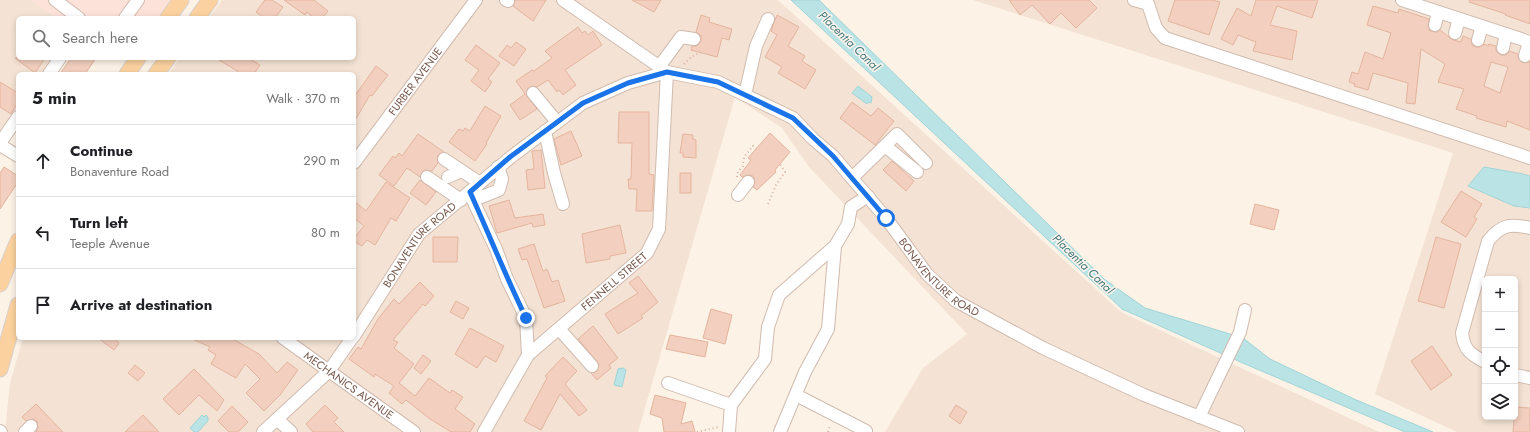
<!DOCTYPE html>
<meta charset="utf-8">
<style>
:root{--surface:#fff;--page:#f2f2f2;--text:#202124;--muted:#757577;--line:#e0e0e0}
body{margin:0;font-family:Jost,sans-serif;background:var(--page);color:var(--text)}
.controls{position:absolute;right:12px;bottom:12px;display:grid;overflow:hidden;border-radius:6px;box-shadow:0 2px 6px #0003}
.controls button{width:36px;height:36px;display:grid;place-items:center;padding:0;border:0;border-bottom:1px solid var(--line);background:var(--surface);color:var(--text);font:20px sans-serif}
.stop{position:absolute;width:12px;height:12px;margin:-9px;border:3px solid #1a73e8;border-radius:50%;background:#fff}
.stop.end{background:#1a73e8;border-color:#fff;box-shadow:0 1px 4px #0008}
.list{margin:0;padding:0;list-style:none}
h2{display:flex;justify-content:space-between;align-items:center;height:52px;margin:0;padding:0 16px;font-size:17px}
h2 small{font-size:13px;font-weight:400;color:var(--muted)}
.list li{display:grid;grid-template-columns:26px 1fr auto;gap:12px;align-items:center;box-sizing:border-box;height:72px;padding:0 16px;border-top:1px solid var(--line)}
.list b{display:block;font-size:15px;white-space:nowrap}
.list p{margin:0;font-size:13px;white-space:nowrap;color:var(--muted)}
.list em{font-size:13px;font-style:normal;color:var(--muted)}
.icon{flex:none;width:22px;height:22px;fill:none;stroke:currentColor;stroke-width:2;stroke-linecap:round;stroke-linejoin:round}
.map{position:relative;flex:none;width:1530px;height:432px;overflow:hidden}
.search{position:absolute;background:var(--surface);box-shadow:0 2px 6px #0003;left:16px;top:16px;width:340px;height:44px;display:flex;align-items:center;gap:10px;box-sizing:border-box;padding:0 14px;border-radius:6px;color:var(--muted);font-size:15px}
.panel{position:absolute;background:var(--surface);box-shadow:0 2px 6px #0003;left:16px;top:72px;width:340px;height:268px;border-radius:6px}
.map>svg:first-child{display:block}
.residential{fill:#f4e3d4;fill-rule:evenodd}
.commercial{fill:#fde2da}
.water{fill:#bae3e6;stroke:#a0d4d8}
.building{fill:#f2cfbe;stroke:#e5b49e;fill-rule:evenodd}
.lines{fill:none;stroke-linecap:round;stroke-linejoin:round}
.minor-casing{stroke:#d0bbaf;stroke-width:14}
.major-casing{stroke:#d9d0cd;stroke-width:17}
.path{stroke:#d7b2a0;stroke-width:2;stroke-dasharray:1 3;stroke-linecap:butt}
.minor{stroke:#fff;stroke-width:12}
.major{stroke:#fbd29f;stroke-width:15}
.route{stroke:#1a73e8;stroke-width:5}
.labels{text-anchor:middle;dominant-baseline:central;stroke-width:3;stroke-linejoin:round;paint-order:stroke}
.street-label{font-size:11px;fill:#76574b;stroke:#fff6ed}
.water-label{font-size:12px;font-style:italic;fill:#3e767c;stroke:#fff6ed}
</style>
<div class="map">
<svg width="1530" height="432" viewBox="0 0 1530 432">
<rect width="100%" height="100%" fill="#fcf2e6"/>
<g class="residential">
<polygon points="0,0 30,0 58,18 18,18 18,58 54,58 42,74 18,74 18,109 0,135"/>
<polygon points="222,0 778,0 1121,312 1379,432 885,432 923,368 967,334 809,167 782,128 735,97 638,432 5,432 10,383 23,338 354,338 354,74 168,74 180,58 354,58 354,18 209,18"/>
<path d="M 973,0 L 1530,0 L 1530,432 L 1457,432 L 1375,394 L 1453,153 ZM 1485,279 L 1515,279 L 1515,417 L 1485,417 Z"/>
</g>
<polygon class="commercial" points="30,0 175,0 163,18 58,18"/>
<g class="water">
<polygon points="791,0 819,0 1104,279 1145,308 1243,338 1270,359 1354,399 1433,432 1405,432 1245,364 1122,309"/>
<polygon points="858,86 872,97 871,103 868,102 867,104 852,93"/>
<polygon points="1484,167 1523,174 1530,176 1530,208 1514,206 1468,186"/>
<polygon points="623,368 626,370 622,387 614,385 618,369"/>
<polygon points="202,415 204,417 206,415 208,418 208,421 198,432 194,432 190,428"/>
</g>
<g class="building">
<polygon points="265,0 272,0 283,7 275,18 264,18 256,12"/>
<polygon points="284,0 314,0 328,11 322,18 314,18 307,12 305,15"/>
<polygon points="515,0 546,0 533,21 513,6"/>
<polygon points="632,0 661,0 654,12"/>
<polygon points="1009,0 1089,0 1097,8 1076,28 1061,13 1050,24 1032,5 1020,15"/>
<polygon points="1175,0 1212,0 1220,2 1209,35 1168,21"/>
<polygon points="1256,0 1318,0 1312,18 1277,6 1270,25 1297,31 1292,60 1253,51 1256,42 1238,35 1233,45 1221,39 1237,8 1251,16"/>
<polygon points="1470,0 1530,0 1530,24 1505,15 1506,14 1469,2"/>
<path d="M 1373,6 L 1398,13 L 1399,9 L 1429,19 L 1428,27 L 1430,31 L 1437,32 L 1440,30 L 1453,40 L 1461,42 L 1463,36 L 1471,39 L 1472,45 L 1476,47 L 1480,47 L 1484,44 L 1488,46 L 1489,44 L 1496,46 L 1496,51 L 1501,55 L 1506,55 L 1510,51 L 1518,54 L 1518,58 L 1523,63 L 1530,62 L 1530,130 L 1507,121 L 1506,127 L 1476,118 L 1477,116 L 1456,109 L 1464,89 L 1438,82 L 1445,64 L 1421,49 L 1415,104 L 1406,103 L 1408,83 L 1373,73 L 1368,90 L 1354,86 L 1355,84 L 1349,82 L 1352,72 L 1358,74 L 1365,52 L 1383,59 L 1391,33 L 1367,25 ZM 1491,62 L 1508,67 L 1500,93 L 1484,86 Z"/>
<polygon points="701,15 710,18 709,22 732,29 729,40 722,38 717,57 691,50 692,46 697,46 701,41 701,36 696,32"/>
<polygon points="777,15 799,27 788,46 805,56 802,61 816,70 805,89 778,73 782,67 765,57 777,35 771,31"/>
<polygon points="578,27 582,33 585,31 588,35 593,31 602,45 565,70 576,85 563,95 559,90 557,92 548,80 537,87 532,86 528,88 526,95 537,109 520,120 510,105 525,94 516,81 532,70 534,71 552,58 545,51"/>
<polygon points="516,42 526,49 514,66 499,56 507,45 511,48"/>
<polygon points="476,45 500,63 488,79 492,82 485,92 471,81 479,70 465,60"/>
<polygon points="15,58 45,58 35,73"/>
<polygon points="71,58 96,58 85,74 60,74"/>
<polygon points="216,58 248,58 260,65 254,74 242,74"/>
<polygon points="376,66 388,75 372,96 370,95 354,122 354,97"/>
<polygon points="0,82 18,93 18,102 11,114 0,107"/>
<polygon points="852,102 871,116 878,108 894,121 875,145 840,118"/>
<polygon points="485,106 501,116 486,143 487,144 475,161 449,142 459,129 463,131 465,128 470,131"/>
<polygon points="619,112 649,112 649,174 654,175 652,211 636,211 637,189 629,189 628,179 631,179 632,143 618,143"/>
<polygon points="571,131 582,156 561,165 554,139"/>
<polygon points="770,133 790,152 775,170 776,172 757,190 753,187 755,183 753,176 749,175 742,177 740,175 751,160 748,158"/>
<polygon points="418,134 444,152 438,155 438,163 432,171 424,170 420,177 407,168 394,186 379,175 393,156 395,158 399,153 402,156"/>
<polygon points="683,134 693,135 693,139 696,140 696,158 683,157 683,153 680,153"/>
<polygon points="541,150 545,188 528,190 526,170 534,169 532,151"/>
<polygon points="892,161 914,181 906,191 883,170"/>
<polygon points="4,167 18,176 18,182 0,209 0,173"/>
<rect x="680" y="173" width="11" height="20"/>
<polygon points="420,180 436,192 426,205 410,193"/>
<polygon points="386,182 410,198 396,221 391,218 375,245 367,240 362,246 354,241 354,238 364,226 354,218 354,201 366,211"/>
<polygon points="1461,191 1482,204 1474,217 1477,219 1466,237 1441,222"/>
<polygon points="509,200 515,218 543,214 545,225 533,227 532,223 497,233 489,206"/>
<polygon points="1255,204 1279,210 1274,230 1250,224"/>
<polygon points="620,225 626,253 610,256 610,259 586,263 582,234"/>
<polygon points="433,237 458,237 457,262 433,262"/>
<polygon points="1436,237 1461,244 1444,308 1418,301"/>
<polygon points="534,244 543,271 547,269 552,282 558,280 565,301 544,308 527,259 522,260 518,249"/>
<polygon points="638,276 658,302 641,316 643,318 618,334 605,314 638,293 629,283"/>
<polygon points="420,282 434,296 425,306 423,304 393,340 398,342 394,348 414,364 399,383 415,396 429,378 450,393 452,390 463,397 455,409 475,424 470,432 451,432 430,419 406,400 402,404 389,393 394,386 375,374 374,377 349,359 358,347 361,349 378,319 394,299 399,304"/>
<polygon points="456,301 469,308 463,319 450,312"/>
<polygon points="711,309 732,315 725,344 703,338"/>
<polygon points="593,326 618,358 609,365 611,368 597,380 591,373 597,371 599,364 578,339"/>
<polygon points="470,328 504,346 496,362 485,356 477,368 455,354"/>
<polygon points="670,335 708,342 705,357 666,349"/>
<polygon points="98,338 114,338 119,343 114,350"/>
<polygon points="190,338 231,338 259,354 277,373 287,362 298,370 280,395 264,411 246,393 260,379 245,364 236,378 211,364 216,355 208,350 210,347"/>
<polygon points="1432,346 1452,375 1431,390 1411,361"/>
<polygon points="423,355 431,361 421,374 414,368"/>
<polygon points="563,357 577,371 565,384 587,410 579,416 560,394 541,430 524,421 547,378 545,376"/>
<polygon points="135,365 145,373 138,381 128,373"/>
<polygon points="194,369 224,400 217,411 199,395 179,415 163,399"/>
<polygon points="655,395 686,403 681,424 692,421 695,432 664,432 662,418 650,414"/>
<polygon points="36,404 63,432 36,432 38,428 37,421 33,419 26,421 22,417"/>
<polygon points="325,405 338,418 334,422 344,432 313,432 306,424"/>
<polygon points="956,405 967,412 960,424 949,416"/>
<polygon points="232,406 248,422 238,432 229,432 218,421"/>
<polygon points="1515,407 1530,408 1530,432 1513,432"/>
<polygon points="143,415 159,432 125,432"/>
</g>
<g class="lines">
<g class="minor-casing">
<g id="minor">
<polyline points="55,0 79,18"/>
<polyline points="506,0 508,1"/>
<polyline points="563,0 667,72"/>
<polyline points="1134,0 1148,4 1156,28 1165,38 1530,158"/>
<polyline points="1402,0 1530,42"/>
<polyline points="125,18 138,0"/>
<polyline points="1435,25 1438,12"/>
<polyline points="1455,33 1459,19"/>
<polyline points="1478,40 1482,26"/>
<polyline points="1503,48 1506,34"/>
<polyline points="1525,56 1529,42"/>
<polyline points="659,67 681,37 694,39"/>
<polyline points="49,74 60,58"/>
<polyline points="533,93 557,122"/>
<polyline points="745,95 756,46 768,19"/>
<polyline points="545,131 554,173 563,204"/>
<polyline points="0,143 18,117"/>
<polyline points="0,145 18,156"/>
<polyline points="885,146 917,172"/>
<polyline points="444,159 480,183"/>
<path id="s1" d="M 354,163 L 476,0"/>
<polyline points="427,177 461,200"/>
<polyline points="448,177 461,171"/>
<polyline points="852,178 897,134 926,163"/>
<polyline points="474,188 479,198 499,190 502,179 498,167"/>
<polyline points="469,192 496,249 507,279 526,318 528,355"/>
<polyline points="738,195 748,182"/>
<polyline points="560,330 592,366"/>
<path id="s2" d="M 354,336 L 419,234 L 511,157 L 583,103 L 628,83 L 667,72 L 718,82 L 793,118 L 813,139 L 833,156 L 886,218 L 927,274 L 956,301 L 1043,348 L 1144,395 L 1238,432"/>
<path id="s3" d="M 283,338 L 414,432"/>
<path d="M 1485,362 C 1470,354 1464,350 1462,333 L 1488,241 C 1501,225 1510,223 1530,228"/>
<polyline points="1515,375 1530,378"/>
<polyline points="668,383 731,405"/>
<polyline points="796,395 866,431"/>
<polyline points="1199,417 1240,332 1245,310"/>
<polyline points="277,419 291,432"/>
<polyline points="0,431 1,432"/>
<polyline points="25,432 31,426"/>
<polyline points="263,432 329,371 352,338"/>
<path id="s4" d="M 484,432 L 528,355 L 647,253 L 659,229 L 667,72"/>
<polyline points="729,432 731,405 765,359 768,327 779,295 835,246 848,224 851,207 868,196"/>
<polyline points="780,432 805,372 828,329 835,246"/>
</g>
</g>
<g class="major-casing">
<g id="major">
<polyline points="168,18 181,0"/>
<polyline points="197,18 210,0"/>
<polyline points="127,74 138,58"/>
<polyline points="156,74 168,58"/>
<polyline points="0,284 18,241"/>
<polyline points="0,369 18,305"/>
</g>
</g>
<g class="path">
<polyline points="684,64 691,57 701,52"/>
<polyline points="737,177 738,172 743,166 744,157 753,146 757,149"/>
<polyline points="768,204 776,185 785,172 780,164"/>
<polyline points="697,432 719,427"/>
<polyline points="828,432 830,426"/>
</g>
<use href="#minor" class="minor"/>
<use href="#major" class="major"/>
</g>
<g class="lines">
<path class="route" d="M 526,318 C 506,277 489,234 470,192 L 510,157 L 583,103 L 628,83 L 667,72 L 718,82 L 793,118 L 833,156 L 886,218"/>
</g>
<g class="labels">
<g class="street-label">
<text stroke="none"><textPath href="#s1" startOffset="102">FURBER AVENUE</textPath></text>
<text stroke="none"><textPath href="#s2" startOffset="113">BONAVENTURE ROAD</textPath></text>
<text stroke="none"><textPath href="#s2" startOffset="773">BONAVENTURE ROAD</textPath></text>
<text stroke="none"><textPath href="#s4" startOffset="202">FENNELL STREET</textPath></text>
<text stroke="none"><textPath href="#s3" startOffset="81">MECHANICS AVENUE</textPath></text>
</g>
<g class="water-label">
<text transform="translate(849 41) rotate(44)">Placentia Canal</text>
<text transform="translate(1083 264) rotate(44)">Placentia Canal</text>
</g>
</g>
</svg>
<div class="controls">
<button>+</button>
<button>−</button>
<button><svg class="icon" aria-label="locate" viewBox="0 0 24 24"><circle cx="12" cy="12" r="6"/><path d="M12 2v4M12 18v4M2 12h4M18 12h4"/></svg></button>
<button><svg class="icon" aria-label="layers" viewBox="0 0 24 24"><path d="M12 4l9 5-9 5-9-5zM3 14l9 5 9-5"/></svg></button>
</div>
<div class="stop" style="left:886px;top:218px"></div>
<div class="stop end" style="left:526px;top:318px"></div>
<div class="search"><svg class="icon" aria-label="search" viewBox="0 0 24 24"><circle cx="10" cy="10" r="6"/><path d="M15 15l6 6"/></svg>Search here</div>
<section class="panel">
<h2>5 min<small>Walk · 370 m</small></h2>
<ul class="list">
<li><svg class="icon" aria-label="ahead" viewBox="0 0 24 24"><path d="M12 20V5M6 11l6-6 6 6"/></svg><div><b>Continue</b><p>Bonaventure Road</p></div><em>290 m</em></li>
<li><svg class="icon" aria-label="left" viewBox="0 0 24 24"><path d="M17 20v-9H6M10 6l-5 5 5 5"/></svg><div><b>Turn left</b><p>Teeple Avenue</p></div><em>80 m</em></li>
<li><svg class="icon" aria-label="arrive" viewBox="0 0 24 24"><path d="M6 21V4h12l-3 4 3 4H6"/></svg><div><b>Arrive at destination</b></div></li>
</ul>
</section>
</div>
